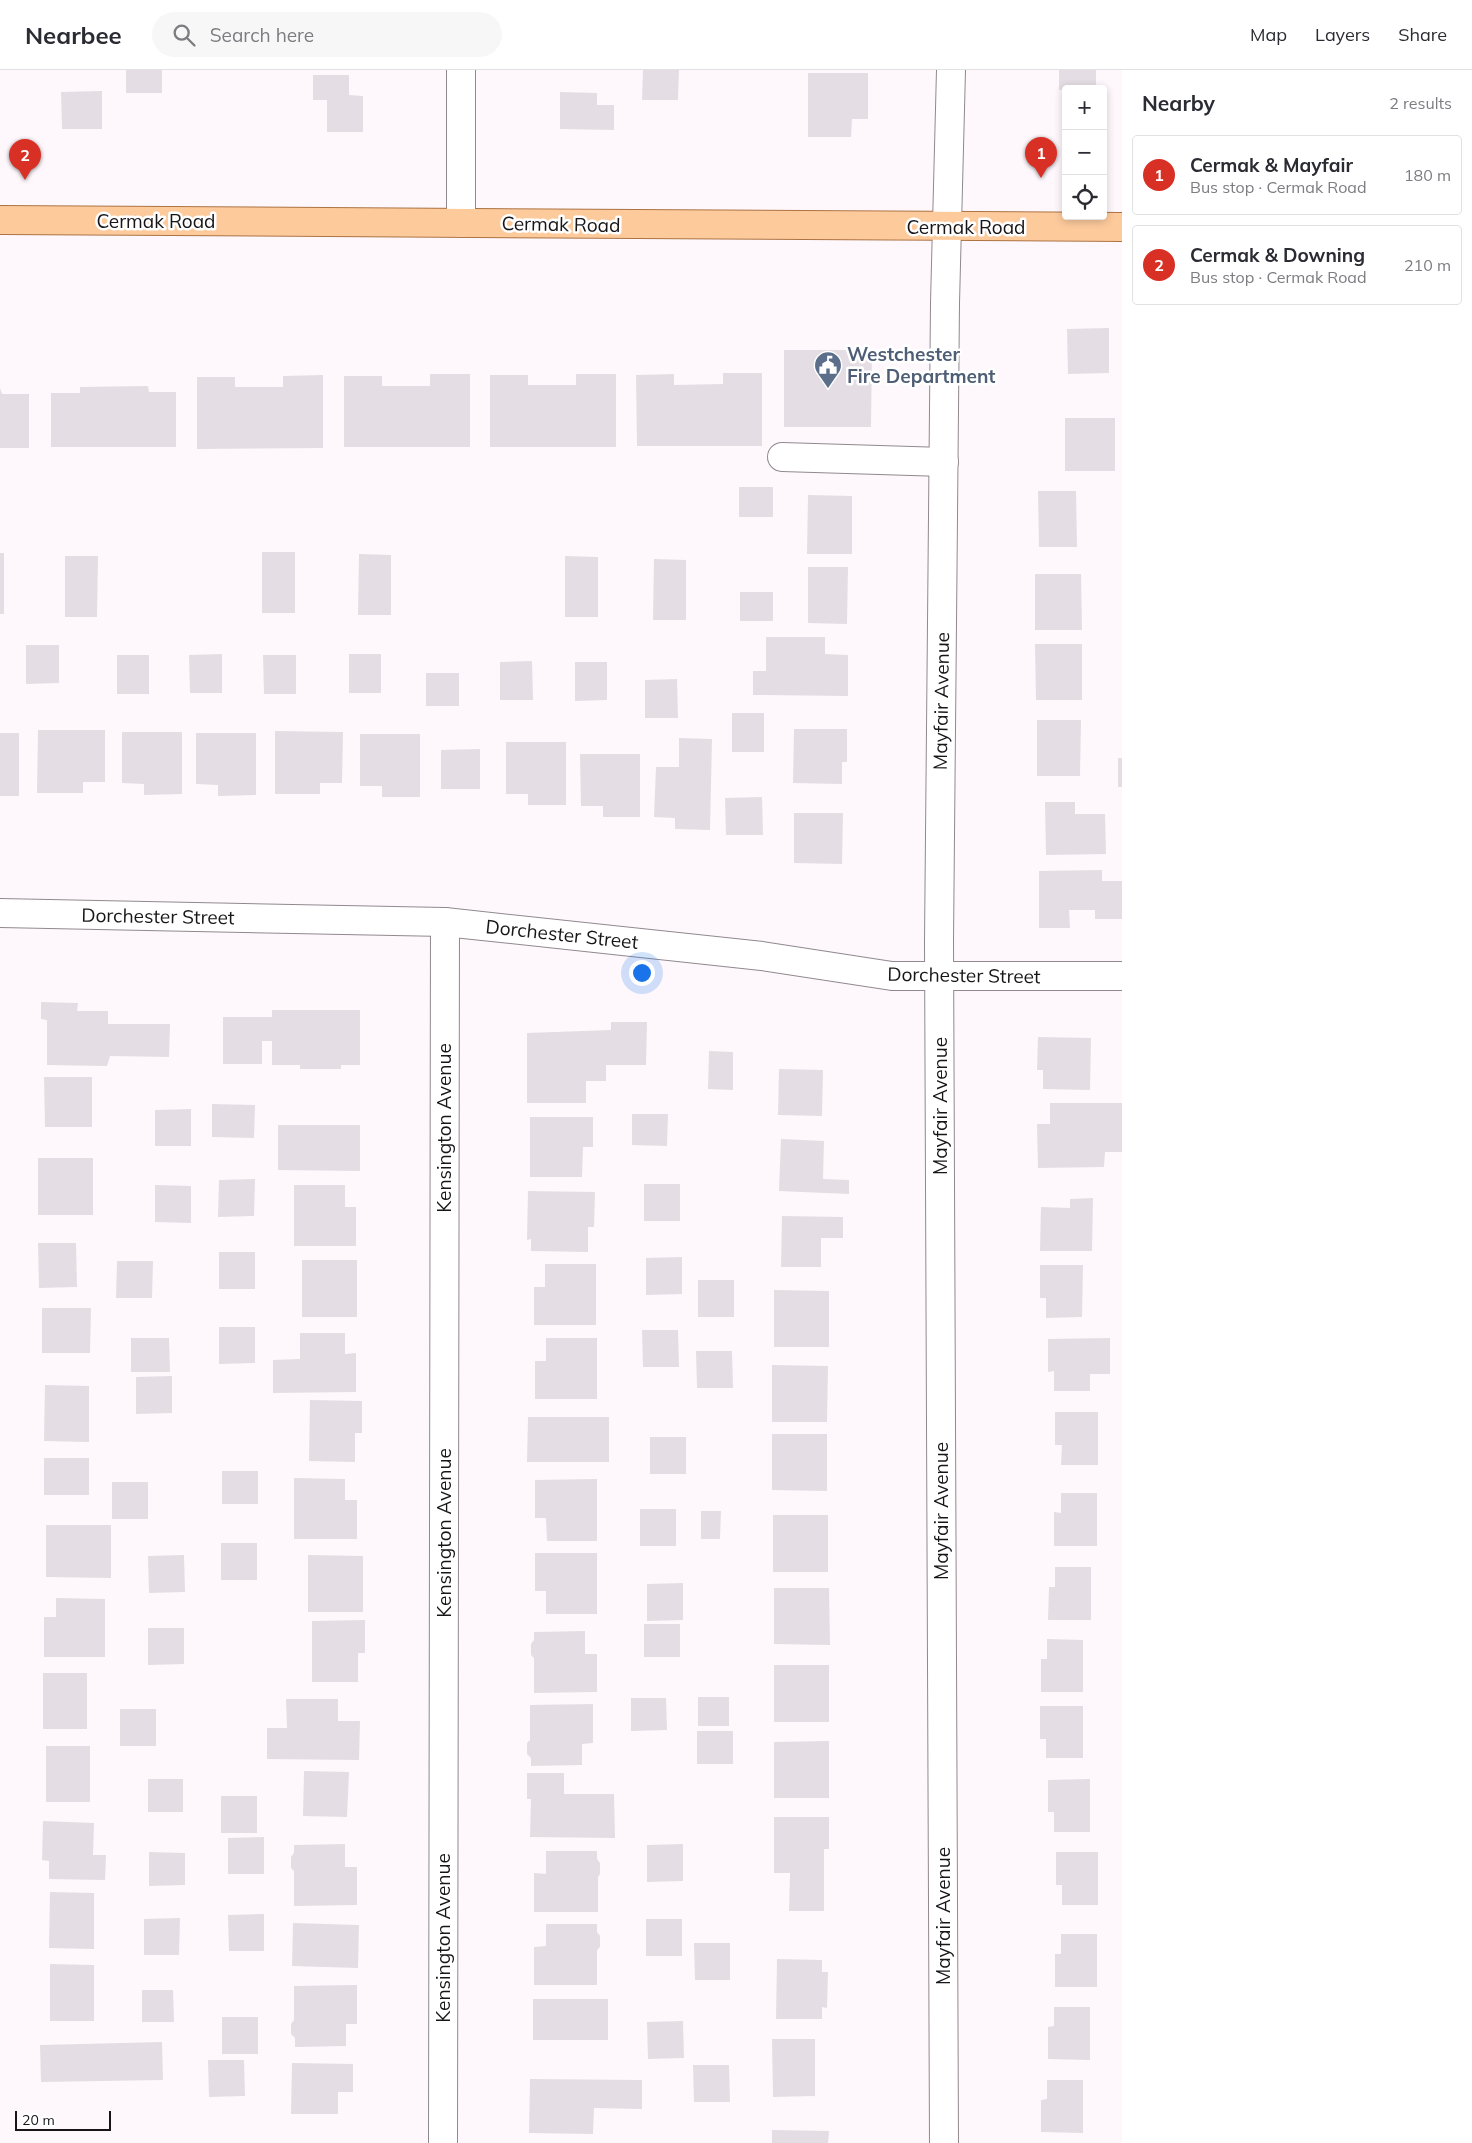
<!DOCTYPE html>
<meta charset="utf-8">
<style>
:root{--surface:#fff;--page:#f7f7f7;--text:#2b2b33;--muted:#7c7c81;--line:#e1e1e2;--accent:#d93025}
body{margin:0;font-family:Mulish,sans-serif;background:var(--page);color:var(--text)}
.controls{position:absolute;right:15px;top:15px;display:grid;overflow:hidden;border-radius:5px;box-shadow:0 2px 8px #0003}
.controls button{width:45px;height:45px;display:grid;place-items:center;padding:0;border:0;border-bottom:1px solid var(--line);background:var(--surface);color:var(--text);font:25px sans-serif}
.scale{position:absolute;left:15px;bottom:12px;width:96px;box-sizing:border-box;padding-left:5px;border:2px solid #171517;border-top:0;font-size:14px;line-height:18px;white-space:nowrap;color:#171517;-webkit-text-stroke:4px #fff;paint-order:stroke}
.you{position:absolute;left:641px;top:902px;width:18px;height:18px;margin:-12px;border:4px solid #fff;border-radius:50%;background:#1a73e8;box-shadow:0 0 0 8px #1a73e833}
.badge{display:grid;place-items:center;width:32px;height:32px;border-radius:50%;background:var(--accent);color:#fff;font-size:16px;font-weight:700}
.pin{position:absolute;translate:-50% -41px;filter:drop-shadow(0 1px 2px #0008)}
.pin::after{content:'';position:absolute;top:26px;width:18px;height:15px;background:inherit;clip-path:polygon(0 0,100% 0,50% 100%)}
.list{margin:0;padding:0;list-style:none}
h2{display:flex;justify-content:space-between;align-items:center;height:65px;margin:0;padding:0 20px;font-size:21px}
h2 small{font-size:16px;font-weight:400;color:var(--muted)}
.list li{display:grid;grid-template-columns:32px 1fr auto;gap:15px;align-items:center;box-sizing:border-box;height:80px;margin:0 10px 10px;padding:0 10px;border:1px solid var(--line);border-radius:5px}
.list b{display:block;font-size:19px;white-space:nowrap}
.list p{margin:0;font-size:16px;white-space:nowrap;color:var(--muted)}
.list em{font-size:16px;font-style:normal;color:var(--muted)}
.icon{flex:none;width:28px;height:28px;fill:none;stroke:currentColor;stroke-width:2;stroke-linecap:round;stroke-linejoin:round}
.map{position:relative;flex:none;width:1122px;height:2073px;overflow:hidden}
header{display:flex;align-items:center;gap:30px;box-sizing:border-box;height:70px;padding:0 25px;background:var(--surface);border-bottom:1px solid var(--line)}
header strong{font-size:24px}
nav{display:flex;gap:28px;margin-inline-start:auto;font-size:18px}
.search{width:350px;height:45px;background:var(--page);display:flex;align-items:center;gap:12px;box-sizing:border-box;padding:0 18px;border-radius:28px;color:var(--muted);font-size:19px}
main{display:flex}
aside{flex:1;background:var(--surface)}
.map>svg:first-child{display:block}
.building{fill:#e4dde3}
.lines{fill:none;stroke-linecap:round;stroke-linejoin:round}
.minor-casing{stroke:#90898f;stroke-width:30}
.major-casing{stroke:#ac7343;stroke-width:30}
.minor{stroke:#fff;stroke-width:28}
.major{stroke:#fdca9c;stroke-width:28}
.labels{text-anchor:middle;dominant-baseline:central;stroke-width:5;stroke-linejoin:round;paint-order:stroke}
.street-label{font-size:19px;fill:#171517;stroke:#fff}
.service-label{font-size:19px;font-weight:bold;fill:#4e5e75;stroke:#fff;text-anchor:start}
</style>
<header>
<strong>Nearbee</strong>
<div class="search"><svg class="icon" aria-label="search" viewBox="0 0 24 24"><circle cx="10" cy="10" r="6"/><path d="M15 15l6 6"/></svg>Search here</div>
<nav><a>Map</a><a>Layers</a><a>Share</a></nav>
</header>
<main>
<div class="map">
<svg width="1122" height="2073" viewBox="0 0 1122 2073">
<rect width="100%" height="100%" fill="#fef8fd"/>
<g class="building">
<rect x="126" y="0" width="36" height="23"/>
<polygon points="643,0 679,0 678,30 642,30"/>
<polygon points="1059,0 1096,0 1096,19 1059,20"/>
<polygon points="808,3 868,3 868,49 852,49 851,67 808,67"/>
<polygon points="313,5 349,5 349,25 363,26 363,62 327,62 327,30 313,30"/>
<polygon points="102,21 102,59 62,59 61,22"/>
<polygon points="560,22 597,23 597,35 614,35 614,60 560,59"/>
<polygon points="1109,258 1109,303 1068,304 1067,259"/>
<polygon points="784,280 872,280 871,357 784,357"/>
<polygon points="723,303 762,303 762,376 637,376 636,305 674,304 674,315 723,314"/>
<polygon points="430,304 470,304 470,377 344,377 344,306 382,306 382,316 430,316"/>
<polygon points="576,304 616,304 616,377 490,377 490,305 528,305 528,315 576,315"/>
<polygon points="323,305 323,378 197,379 197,307 235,307 235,317 283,317 283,306"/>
<polygon points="148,316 149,322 176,322 176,377 51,377 51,323 80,323 80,317"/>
<polygon points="0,318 2,324 29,324 29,378 0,378"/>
<rect x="1065" y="348" width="50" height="53"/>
<rect x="739" y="417" width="34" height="30"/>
<polygon points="1038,421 1076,421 1077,477 1039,477"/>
<polygon points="808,425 852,426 852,484 807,484"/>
<rect x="262" y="482" width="33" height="61"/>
<rect x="0" y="483" width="4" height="61"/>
<polygon points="359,484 391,485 391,545 358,545"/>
<polygon points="65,486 98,486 97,547 65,547"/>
<polygon points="565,486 598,487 598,547 565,547"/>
<polygon points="654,489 686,490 686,550 653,550"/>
<polygon points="808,497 848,497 847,554 808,553"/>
<polygon points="1035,504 1081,504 1082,560 1035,560"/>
<rect x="740" y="522" width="33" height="29"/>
<polygon points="766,567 825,567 825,584 848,585 848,626 753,625 753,601 766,601"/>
<polygon points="1035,574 1082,574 1082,630 1036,630"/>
<polygon points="26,575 59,575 59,613 26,614"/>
<polygon points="222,584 222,623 190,623 189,585"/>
<rect x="349" y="584" width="32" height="39"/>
<rect x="117" y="585" width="32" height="39"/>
<polygon points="263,585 296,585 296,624 264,624"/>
<polygon points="532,591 533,630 500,630 500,592"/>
<polygon points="575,592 607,592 607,630 575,631"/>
<rect x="426" y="603" width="33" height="33"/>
<polygon points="677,609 678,648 645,648 645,610"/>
<rect x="732" y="643" width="32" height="39"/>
<polygon points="1037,650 1081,650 1080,706 1037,706"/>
<polygon points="794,659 847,659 847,692 842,692 842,714 793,713"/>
<polygon points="38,660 105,660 105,712 83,712 83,723 37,723"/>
<polygon points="275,661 343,662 342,713 320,713 320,724 275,724"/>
<polygon points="122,662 182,662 182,724 144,725 144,714 122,713"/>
<rect x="0" y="663" width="19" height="63"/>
<polygon points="196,663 256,663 256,725 218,726 218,715 196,714"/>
<polygon points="360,664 420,664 420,727 382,727 382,716 360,716"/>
<polygon points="679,668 712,669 710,760 675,759 675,748 654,747 656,697 679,697"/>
<polygon points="506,672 566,672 566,735 528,735 528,724 506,724"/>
<polygon points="480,679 480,719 441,719 441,680"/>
<polygon points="580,684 640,684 640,747 603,747 603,736 581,736"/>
<rect x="1118" y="688" width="4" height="29"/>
<polygon points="762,727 763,765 726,765 725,728"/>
<polygon points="1045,732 1075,732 1075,744 1105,744 1106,784 1046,785"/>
<polygon points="794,743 843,743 842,794 794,793"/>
<polygon points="1102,800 1102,811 1122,811 1122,849 1095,849 1095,840 1069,840 1070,858 1039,858 1039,801"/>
<polygon points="41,932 78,933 77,941 108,941 108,954 170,954 169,987 110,986 107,996 47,995 47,950 41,949"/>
<polygon points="272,940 360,940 360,995 341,995 341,999 300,999 300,995 272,995 272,971 262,971 262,994 223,994 223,947 272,947"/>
<polygon points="611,952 647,952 646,995 606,995 606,1011 586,1011 586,1033 527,1033 527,963 611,960"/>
<polygon points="1038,967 1091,968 1090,1020 1043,1019 1043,1000 1037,1000"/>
<polygon points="709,981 733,982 733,1020 708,1019"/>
<polygon points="779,999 823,1000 822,1046 778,1045"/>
<polygon points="44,1007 92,1007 92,1057 45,1057"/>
<polygon points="1050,1033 1122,1033 1122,1082 1105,1082 1104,1097 1038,1098 1037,1054 1050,1054"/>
<polygon points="212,1034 255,1035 254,1068 212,1067"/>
<polygon points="191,1039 191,1076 155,1076 155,1040"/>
<polygon points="632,1044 668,1044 667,1076 632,1075"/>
<polygon points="530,1047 593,1047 593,1077 583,1077 582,1107 530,1107"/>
<polygon points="278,1055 360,1055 360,1101 278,1100"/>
<polygon points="781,1069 824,1071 823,1109 849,1110 849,1124 779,1121"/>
<rect x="38" y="1088" width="55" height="57"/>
<polygon points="255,1109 254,1146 218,1147 219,1110"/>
<rect x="644" y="1114" width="36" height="37"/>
<polygon points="155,1115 191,1116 191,1153 155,1152"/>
<polygon points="294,1115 345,1115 345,1137 356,1137 356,1176 294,1176"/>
<polygon points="528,1121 595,1122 594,1157 588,1157 588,1182 531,1181 531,1169 527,1170"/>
<polygon points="1093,1128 1092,1181 1040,1181 1041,1137 1070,1138 1070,1129"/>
<polygon points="782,1146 843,1147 843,1168 821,1168 821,1197 781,1197"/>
<polygon points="38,1173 76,1173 77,1217 39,1218"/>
<rect x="219" y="1182" width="36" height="37"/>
<polygon points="682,1187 682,1224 646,1225 646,1188"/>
<rect x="302" y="1190" width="55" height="57"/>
<polygon points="117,1191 153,1191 152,1228 116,1228"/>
<polygon points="545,1194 596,1194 596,1255 534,1255 534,1217 545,1217"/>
<polygon points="1040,1195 1083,1195 1082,1247 1046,1248 1046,1228 1040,1228"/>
<rect x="698" y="1210" width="36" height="37"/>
<polygon points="774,1220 829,1221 829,1277 774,1277"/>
<polygon points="42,1238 91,1238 90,1283 42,1283"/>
<polygon points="219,1257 255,1257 255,1293 219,1294"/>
<polygon points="642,1260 678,1260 679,1297 643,1297"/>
<polygon points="300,1263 345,1263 345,1284 356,1283 356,1322 273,1323 273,1290 300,1289"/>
<polygon points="131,1268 169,1268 170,1302 131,1302"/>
<polygon points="546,1268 597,1268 597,1329 535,1329 535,1291 546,1291"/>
<polygon points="1110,1268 1110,1304 1090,1304 1090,1321 1054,1321 1054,1301 1048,1302 1048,1269"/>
<polygon points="696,1281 732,1281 733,1318 697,1318"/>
<polygon points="772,1295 828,1296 827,1352 772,1352"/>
<polygon points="172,1306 172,1343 136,1344 136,1307"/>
<polygon points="45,1315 89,1316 89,1372 44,1371"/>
<polygon points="310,1330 362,1331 362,1363 355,1363 355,1392 309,1391"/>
<polygon points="1055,1342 1098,1342 1098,1395 1061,1395 1062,1375 1055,1375"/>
<polygon points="528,1347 609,1347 609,1392 527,1392"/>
<polygon points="772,1364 827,1364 827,1421 772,1420"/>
<rect x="650" y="1367" width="36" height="37"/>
<rect x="44" y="1388" width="45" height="37"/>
<rect x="222" y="1401" width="36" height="33"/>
<polygon points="294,1408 345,1409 345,1430 357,1430 357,1469 294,1469"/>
<polygon points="597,1409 597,1471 547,1471 546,1448 535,1448 535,1410"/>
<rect x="112" y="1412" width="36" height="37"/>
<polygon points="1061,1423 1097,1423 1097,1476 1054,1476 1054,1442 1061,1443"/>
<rect x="640" y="1439" width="36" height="37"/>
<polygon points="701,1441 721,1441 720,1469 701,1469"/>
<rect x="773" y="1445" width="55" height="57"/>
<polygon points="46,1455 111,1455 111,1508 46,1507"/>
<rect x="221" y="1473" width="36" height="37"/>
<polygon points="535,1483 597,1483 597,1544 546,1544 546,1521 535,1521"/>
<polygon points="184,1485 185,1522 149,1523 148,1486"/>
<polygon points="308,1485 363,1486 363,1542 308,1542"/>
<polygon points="1055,1497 1091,1497 1091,1550 1048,1550 1049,1517 1055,1517"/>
<polygon points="683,1513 683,1550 647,1551 647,1514"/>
<polygon points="774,1518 829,1518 830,1575 774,1574"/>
<polygon points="56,1528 105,1529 105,1587 44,1587 44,1547 56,1547"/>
<polygon points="365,1550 365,1583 358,1583 358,1612 312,1612 312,1551"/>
<rect x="644" y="1554" width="36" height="33"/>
<polygon points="148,1558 184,1558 184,1594 148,1595"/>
<polygon points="585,1561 585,1584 597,1584 597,1622 534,1623 534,1588 531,1585 531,1574 534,1570 534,1562"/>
<polygon points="1047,1569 1083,1570 1083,1622 1041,1622 1041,1589 1047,1589"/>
<rect x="774" y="1595" width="55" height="57"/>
<rect x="43" y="1603" width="44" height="56"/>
<rect x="698" y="1627" width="31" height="29"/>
<polygon points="631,1628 666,1628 667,1660 631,1661"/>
<polygon points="286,1629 338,1629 338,1651 360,1651 359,1690 267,1689 267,1658 287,1658"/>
<polygon points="593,1634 593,1673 582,1674 582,1695 531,1696 531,1688 527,1684 527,1673 530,1670 530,1635"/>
<polygon points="1040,1636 1083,1636 1083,1688 1046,1688 1046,1669 1040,1669"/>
<rect x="120" y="1639" width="36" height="37"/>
<rect x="697" y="1661" width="36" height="33"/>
<polygon points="829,1671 829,1728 774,1728 774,1672"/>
<rect x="46" y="1676" width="44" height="56"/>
<polygon points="304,1701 349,1702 347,1747 303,1746"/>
<polygon points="527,1703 564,1703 564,1724 614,1724 615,1768 530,1767 531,1729 527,1729"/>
<rect x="148" y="1709" width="35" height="33"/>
<polygon points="1090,1709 1090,1762 1054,1762 1054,1742 1048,1742 1048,1710"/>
<rect x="221" y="1726" width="36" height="37"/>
<polygon points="774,1747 829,1747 829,1779 824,1779 824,1841 789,1841 790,1803 774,1803"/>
<polygon points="43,1751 94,1753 93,1785 106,1785 105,1810 49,1809 49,1791 42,1790"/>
<polygon points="264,1767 264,1804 228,1804 228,1768"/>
<polygon points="345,1774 345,1797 357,1797 357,1835 294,1836 294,1801 291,1798 291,1787 294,1783 294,1775"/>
<polygon points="683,1774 683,1811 647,1812 647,1775"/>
<polygon points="546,1781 597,1781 597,1789 600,1793 600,1804 598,1807 598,1842 534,1842 534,1803 546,1804"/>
<polygon points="149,1782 185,1783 185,1815 149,1816"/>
<polygon points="1056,1782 1098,1782 1098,1835 1062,1835 1062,1815 1056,1815"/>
<polygon points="50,1822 94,1823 94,1879 49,1878"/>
<polygon points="264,1844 264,1881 229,1881 228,1845"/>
<polygon points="180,1848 179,1885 144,1885 144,1849"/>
<rect x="646" y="1849" width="36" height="37"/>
<polygon points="293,1853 359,1855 358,1898 292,1896"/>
<polygon points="546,1854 597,1854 597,1862 600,1866 600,1877 597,1880 597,1915 534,1915 534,1877 546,1876"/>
<polygon points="1061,1864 1097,1864 1097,1917 1055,1917 1055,1884 1061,1884"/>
<polygon points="694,1873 730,1873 730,1910 695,1910"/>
<polygon points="777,1889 822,1890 822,1902 828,1902 827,1938 822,1937 822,1949 776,1949"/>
<polygon points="50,1894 94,1895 94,1951 50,1951"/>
<polygon points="357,1915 357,1954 346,1954 346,1976 295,1977 295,1968 291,1964 291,1954 294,1950 294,1916"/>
<polygon points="142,1920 173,1920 174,1952 142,1952"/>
<rect x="533" y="1929" width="75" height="41"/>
<polygon points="1054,1937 1090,1937 1090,1990 1048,1989 1048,1957 1054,1956"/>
<rect x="222" y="1947" width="36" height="37"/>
<polygon points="683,1951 684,1988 648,1989 647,1952"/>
<polygon points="772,1969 815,1969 815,2026 773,2027"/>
<polygon points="162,1972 163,2010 41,2012 40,1975"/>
<polygon points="208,1990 244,1990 245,2026 209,2027"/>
<polygon points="292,1993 353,1994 353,2022 338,2022 338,2044 291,2044"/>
<polygon points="693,1995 729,1995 730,2032 694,2032"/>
<polygon points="530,2009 642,2010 642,2039 594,2038 593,2064 529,2063"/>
<polygon points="1047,2010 1083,2010 1083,2063 1041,2062 1041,2030 1047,2029"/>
<polygon points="772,2060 829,2061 828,2073 772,2073"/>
</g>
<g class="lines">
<g class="minor-casing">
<g id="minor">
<polyline points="461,0 461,153"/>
<polyline points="782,387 944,392"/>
<polyline points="0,843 445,852 762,886 892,906 1122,906"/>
<polyline points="443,2073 445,852"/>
<polyline points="944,2073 939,872 945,233 951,0"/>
</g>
</g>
<g class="major-casing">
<polyline id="major" points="0,150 1122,157"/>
</g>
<use href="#minor" class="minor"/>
<use href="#major" class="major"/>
</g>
<defs>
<g id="civic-pin" transform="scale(1.4375)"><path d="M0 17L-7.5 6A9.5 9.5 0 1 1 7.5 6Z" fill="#5c6f8a" stroke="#fff"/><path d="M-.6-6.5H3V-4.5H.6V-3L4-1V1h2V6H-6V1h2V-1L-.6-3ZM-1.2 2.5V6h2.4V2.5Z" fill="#fff"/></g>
</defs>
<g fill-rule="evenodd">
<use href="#civic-pin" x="828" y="295"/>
</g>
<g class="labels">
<g class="street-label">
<text x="156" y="151">Cermak Road</text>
<text transform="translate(561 154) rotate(1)">Cermak Road</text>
<text x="966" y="157">Cermak Road</text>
<text transform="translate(941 631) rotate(-89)">Mayfair Avenue</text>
<text transform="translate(158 846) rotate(1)">Dorchester Street</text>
<text transform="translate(562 864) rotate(6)">Dorchester Street</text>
<text transform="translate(964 905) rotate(1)">Dorchester Street</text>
<text transform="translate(940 1036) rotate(-90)">Mayfair Avenue</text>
<text transform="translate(444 1058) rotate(-90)">Kensington Avenue</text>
<text transform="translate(941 1441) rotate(-90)">Mayfair Avenue</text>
<text transform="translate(444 1463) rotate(-90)">Kensington Avenue</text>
<text transform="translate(943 1846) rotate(-90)">Mayfair Avenue</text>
<text transform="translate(443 1868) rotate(-90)">Kensington Avenue</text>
</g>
<g class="service-label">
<text x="847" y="284">Westchester<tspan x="847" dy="22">Fire Department</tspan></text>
</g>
</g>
</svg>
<div class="controls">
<button>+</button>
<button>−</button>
<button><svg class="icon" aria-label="locate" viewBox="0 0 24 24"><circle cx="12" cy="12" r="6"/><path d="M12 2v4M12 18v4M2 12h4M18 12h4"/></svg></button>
</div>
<div class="scale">20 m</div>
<div class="you"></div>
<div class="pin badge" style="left:1041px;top:108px">1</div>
<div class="pin badge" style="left:25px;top:110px">2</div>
</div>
<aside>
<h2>Nearby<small>2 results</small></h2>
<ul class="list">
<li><span class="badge">1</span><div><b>Cermak &amp; Mayfair</b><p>Bus stop · Cermak Road</p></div><em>180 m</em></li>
<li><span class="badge">2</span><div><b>Cermak &amp; Downing</b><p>Bus stop · Cermak Road</p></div><em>210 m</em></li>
</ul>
</aside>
</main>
